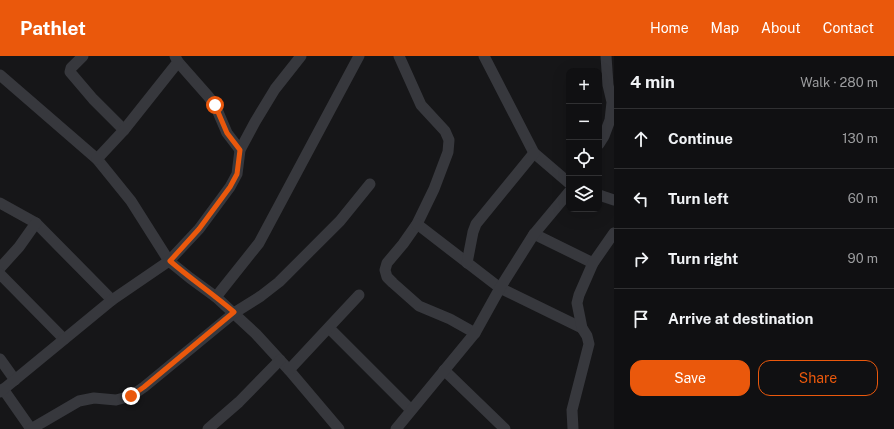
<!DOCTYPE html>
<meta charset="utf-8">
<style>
:root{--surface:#101012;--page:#19191b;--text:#f1f3f6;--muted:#9c9d9f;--line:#303032;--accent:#ea580c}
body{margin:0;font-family:"Public Sans",sans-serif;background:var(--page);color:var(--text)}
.controls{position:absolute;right:12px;top:12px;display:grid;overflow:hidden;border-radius:8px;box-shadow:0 4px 16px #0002}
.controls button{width:36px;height:36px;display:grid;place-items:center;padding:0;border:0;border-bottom:1px solid var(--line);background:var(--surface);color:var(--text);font:20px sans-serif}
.stop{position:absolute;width:12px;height:12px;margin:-9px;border:3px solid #ea580c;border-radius:50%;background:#fff}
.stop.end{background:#ea580c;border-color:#fff;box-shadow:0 1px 4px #0008}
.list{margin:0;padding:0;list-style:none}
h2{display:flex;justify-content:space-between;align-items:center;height:52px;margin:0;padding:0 16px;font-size:17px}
h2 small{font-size:13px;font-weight:400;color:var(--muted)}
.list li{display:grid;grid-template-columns:26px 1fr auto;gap:12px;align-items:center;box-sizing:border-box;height:60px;padding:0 16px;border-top:1px solid var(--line)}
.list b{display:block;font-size:15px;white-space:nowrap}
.list em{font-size:13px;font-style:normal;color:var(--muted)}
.actions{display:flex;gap:8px;padding:12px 16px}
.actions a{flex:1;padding:9px 0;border:1px solid var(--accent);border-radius:12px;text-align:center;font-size:14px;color:var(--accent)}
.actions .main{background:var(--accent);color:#fff}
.icon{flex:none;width:22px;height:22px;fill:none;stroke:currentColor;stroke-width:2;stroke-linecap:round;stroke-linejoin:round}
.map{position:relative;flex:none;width:614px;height:373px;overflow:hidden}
header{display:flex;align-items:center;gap:24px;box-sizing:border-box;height:56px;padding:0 20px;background:var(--accent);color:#fff}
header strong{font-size:19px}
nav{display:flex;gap:22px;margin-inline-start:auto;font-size:14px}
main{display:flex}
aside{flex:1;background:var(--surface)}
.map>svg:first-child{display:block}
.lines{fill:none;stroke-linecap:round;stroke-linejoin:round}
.minor{stroke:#37383d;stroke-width:11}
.route{stroke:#ea580c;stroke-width:5}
</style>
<header>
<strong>Pathlet</strong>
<nav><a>Home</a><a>Map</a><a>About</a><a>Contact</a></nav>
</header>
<main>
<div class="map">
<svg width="614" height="373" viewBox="0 0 614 373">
<rect width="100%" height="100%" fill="#161618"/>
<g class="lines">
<g class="minor">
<polyline points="83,0 71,12 70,16 93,43 124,74"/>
<polyline points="399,0 421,49 445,75 449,84 448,96 434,133 417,168 403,188 387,207 385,214 387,221 393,227 419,250 450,263 475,277"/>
<polyline points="484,0 534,97 569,127"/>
<polyline points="178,6 208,40 215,49 227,77 240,94"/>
<polyline points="0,19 97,103 131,145 169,205 190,222 216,241 256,278 289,314 339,373"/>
<polyline points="599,88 604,80 610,64 612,46 608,29 606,0"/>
<polyline points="97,103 124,74 178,6 175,0"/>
<polyline points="599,139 614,144"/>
<polyline points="0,147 36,167 112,244"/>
<polyline points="417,168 500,232 582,272"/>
<polyline points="534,178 593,207"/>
<polyline points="467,207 473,176 476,168 534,97"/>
<polyline points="0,212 19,191 36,167"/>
<polyline points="0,218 64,283"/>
<polyline points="216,241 259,187 359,0"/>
<polyline points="329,272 411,354"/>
<polyline points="0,303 15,324"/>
<polyline points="289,314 359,239"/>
<polyline points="444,314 505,373"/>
<polyline points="3,333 31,373"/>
<polyline points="0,336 112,244 169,205 199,173 230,131 237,118 240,94 255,66 275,33 301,0"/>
<polyline points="31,373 79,345 94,342 116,344 131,340 144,331 234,257 261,240 279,226 340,165 370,128"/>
<polyline points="208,373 239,346 280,304"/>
<polyline points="396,373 475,277 500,232 534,178 569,136"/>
<polyline points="573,373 572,354 589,288 587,280 582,272 577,247 579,239 593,207 614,177"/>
</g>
</g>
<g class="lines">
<path class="route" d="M 131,340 L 144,331 L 234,256 C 213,238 191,223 170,205 L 199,173 L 230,131 L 237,118 L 240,94 L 227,77 L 215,49"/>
</g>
</svg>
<div class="controls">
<button>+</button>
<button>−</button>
<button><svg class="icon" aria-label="locate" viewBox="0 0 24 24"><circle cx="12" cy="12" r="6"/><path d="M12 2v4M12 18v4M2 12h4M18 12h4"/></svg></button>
<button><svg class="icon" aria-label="layers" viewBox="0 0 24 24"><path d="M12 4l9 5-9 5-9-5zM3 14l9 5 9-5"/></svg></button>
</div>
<div class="stop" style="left:215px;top:49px"></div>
<div class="stop end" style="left:131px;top:340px"></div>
</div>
<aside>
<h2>4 min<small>Walk · 280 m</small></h2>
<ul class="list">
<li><svg class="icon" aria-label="ahead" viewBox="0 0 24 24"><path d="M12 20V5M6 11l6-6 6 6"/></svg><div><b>Continue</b></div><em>130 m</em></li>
<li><svg class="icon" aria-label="left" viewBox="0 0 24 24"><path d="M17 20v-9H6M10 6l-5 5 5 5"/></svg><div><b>Turn left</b></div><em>60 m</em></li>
<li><svg class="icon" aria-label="right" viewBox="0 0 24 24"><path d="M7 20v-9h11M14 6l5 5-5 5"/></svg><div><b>Turn right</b></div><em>90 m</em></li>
<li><svg class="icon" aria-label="arrive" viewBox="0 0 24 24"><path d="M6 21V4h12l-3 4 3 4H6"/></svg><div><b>Arrive at destination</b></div></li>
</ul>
<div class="actions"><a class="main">Save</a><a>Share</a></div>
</aside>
</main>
